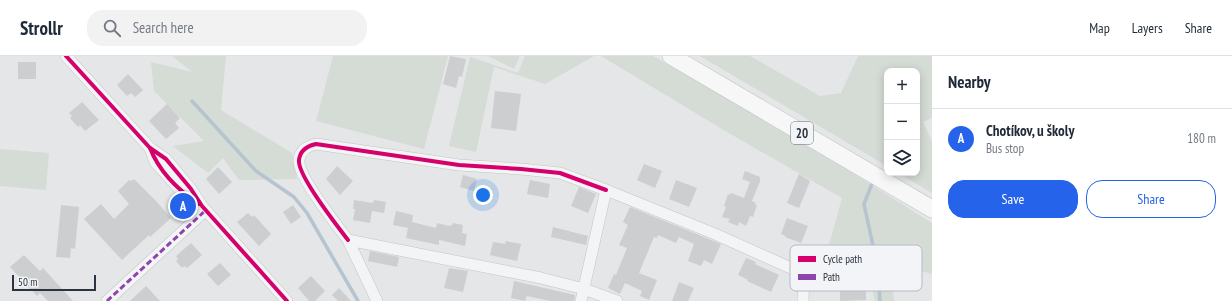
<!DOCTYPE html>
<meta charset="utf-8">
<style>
:root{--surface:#fff;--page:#f2f2f3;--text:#1f2937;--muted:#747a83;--line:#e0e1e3;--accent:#2563eb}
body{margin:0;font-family:"PT Sans Narrow",sans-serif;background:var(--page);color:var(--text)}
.controls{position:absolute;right:12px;top:12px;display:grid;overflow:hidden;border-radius:8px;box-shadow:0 2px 10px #0003}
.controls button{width:36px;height:36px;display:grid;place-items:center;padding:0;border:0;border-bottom:1px solid var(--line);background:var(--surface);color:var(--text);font:20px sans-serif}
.scale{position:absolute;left:12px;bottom:10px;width:84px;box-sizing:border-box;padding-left:4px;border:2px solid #2c343f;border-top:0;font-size:11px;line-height:14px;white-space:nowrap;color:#2c343f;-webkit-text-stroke:3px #f2f4f7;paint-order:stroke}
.you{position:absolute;left:483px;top:139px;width:14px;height:14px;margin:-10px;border:3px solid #fff;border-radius:50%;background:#1a73e8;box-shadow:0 0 0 6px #1a73e833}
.badge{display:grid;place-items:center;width:26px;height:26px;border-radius:50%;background:var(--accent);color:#fff;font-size:13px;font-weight:700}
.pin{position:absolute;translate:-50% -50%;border:2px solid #fff;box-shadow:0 1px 4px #0006}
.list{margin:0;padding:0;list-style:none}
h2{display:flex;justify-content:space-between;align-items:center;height:52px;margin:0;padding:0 16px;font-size:17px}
h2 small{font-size:13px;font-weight:400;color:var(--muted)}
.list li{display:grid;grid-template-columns:26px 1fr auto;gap:12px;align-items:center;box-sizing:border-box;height:60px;padding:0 16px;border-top:1px solid var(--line)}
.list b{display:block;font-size:15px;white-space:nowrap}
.list p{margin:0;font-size:13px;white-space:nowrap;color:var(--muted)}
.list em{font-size:13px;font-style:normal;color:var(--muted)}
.actions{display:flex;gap:8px;padding:12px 16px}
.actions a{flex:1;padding:9px 0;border:1px solid var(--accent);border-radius:16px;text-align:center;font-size:14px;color:var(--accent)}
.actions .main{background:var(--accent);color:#fff}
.icon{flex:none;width:22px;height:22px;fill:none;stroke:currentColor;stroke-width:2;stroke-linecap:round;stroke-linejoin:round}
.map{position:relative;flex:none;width:932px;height:245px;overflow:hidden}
header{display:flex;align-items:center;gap:24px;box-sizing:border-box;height:56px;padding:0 20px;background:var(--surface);border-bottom:1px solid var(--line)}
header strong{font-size:19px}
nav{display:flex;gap:22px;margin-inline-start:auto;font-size:14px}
.search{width:280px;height:36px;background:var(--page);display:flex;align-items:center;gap:10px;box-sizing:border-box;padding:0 14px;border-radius:16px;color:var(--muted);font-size:15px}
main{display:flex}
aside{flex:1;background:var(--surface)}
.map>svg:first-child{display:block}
.green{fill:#d5dbd5}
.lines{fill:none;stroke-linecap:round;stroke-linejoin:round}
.stream{stroke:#b6c3d0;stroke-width:3.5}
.building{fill:#ccced0}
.street-casing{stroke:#c2c4c6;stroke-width:12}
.primary-casing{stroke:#c1c3c5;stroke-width:18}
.street{stroke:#f3f4f5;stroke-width:11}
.primary{stroke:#f7f7f7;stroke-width:17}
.quiet{stroke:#8e44ad;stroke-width:3;stroke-dasharray:6 3;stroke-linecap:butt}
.cycleway-casing{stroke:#f2f4f7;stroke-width:6}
.cycleway{stroke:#d6006c;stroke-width:4}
.labels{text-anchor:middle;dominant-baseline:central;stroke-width:4;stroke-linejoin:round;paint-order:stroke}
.shield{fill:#f2f4f7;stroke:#676e76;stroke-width:1}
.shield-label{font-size:13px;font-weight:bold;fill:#2c343f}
.key{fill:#f2f4f7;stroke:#b7bac0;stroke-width:1}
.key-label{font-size:11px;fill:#2c343f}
</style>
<header>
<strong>Strollr</strong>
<div class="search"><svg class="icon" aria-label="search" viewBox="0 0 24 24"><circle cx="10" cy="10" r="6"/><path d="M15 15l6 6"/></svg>Search here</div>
<nav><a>Map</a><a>Layers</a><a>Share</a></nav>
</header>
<main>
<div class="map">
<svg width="932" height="245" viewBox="0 0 932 245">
<rect width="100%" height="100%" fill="#e4e6e8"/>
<g class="green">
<polygon points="172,0 226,0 221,54 292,97 297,123 239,124 223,102 208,117 173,90 204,85 154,35 151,6 192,16"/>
<polygon points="333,0 448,0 424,93 316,65"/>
<polygon points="488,0 520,0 514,13"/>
<polygon points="525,0 594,0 545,28 494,11 476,96 449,90 470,1 518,17"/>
<polygon points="601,0 653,0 832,104 932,167 932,218 890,206 894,245 875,245 862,192 820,221 842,142 722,73"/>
<polygon points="700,0 750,0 820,40 841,37 858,0 932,0 932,62 923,66 932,85 932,137 898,117 917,117 917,15 887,15 887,110"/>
<polygon points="0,93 49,97 46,134 0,130"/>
</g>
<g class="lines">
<g class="stream">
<polyline points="192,45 256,115 294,141 307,157 358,245"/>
<polyline points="873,125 864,148 878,213 880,245"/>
</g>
</g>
<g class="building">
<polygon points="450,0 466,3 462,21 459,20 456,32 443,28"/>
<rect x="18" y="6" width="18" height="17"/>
<polygon points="128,18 143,34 135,41 131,37 127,40 117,29"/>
<polygon points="495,35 521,38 516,75 491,72"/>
<polygon points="82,46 99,64 85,75 80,69 78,71 70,62 72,60 69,57"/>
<polygon points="167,48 180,62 175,67 179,72 166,83 149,65"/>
<polygon points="644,108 662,115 655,132 637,124"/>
<polygon points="337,110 353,125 340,139 326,123"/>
<polygon points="218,111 232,126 219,138 206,123"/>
<polygon points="745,115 760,121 760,125 752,145 756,147 755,149 757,149 753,161 750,160 746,170 739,166 738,170 728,166 730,163 722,161 726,151 724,150 728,138 730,139 731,137 744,142 750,126 742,123"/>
<polygon points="799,118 810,125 799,152 787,147"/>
<polygon points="463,119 477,123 474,135 460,131"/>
<polygon points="134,123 156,145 171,162 150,181 149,179 122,204 84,163 101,148 114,163 129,148 118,135 129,124 131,125"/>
<polygon points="530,124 550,128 548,142 527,138"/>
<polygon points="676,124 697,132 689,151 669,143"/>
<polygon points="579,131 596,138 588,157 571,150"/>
<polygon points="354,144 373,147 374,144 386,146 384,157 372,155 370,167 353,164 355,153 353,153"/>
<polygon points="61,149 79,151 75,193 71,192 70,202 56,201"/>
<polygon points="293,149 301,161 291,168 283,156"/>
<polygon points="630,151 721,188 712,208 704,204 701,210 688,205 694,188 679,181 676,187 658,179 657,182 654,181 639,217 657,224 649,244 640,240 642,235 625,227 620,238 608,232 614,218 616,219 627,192 619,189 628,169 623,166"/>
<polygon points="396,155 413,159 412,166 436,172 437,167 449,170 452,169 453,167 463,169 462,177 467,178 465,190 439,184 439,189 406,182 408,172 393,169"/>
<polygon points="248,157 252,161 254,159 271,178 259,190 237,166"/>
<polygon points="787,162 808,170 801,187 785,181 786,180 781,178"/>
<polygon points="553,171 588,180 586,189 551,181"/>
<polygon points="506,185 521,188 517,205 490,199 493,186 505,188"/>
<polygon points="191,187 202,199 187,212 184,210 182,212 176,205 178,203 176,200"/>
<polygon points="370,195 399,201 397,211 368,205"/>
<polygon points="24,199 40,215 43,212 73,245 48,245 40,237 37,240 10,211"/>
<polygon points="746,202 756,206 755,208 779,219 771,236 747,225 748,224 738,219"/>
<polygon points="220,207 231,219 218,230 207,218"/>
<polygon points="449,212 468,215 463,236 444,232"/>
<polygon points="311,220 325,235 315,245 309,245 298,232"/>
<polygon points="843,223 853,223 854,234 866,234 866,244 840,245 840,229 843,228"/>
<polygon points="514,225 575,239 574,245 550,245 527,240 525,245 511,242"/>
<polygon points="679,226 694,232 688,245 672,245"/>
<polygon points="146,230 160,245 130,245"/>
<polygon points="339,232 351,245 338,245 332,239"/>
</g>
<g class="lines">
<g class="street-casing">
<g id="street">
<polyline points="66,0 150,92 166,103 191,133 202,150 287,245"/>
<polyline points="150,92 155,106 185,139 198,148"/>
<path d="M 348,184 C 338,171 297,119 299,104 C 300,95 307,90 316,88 L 459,109 L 521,113 L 560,117 L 606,134"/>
<polyline points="107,245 206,154"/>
<polyline points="377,245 348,184 541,222 584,233 617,245"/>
<polyline points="581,245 606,134 715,178 804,218 803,245"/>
</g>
</g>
<g class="primary-casing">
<polyline id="primary" points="671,0 932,153"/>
</g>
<use href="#street" class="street"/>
<use href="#primary" class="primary"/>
<polyline class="quiet" points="107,245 206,154"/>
<g class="cycleway-casing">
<g id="cycleway">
<polyline points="66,0 150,92 166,103 191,133 202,150 287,245"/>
<path d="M 150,92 C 159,115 178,134 199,148"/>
<path d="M 348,184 C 338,171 297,119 299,104 C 300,95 307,90 316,88 L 459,109 L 521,113 L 560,117 L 606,134"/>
</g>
</g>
<use href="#cycleway" class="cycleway"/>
</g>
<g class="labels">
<rect class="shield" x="791" y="66" width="22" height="22" rx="3"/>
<g class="shield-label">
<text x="802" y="77">20</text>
</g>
</g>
<rect x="790" y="189" width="132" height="46" rx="6" class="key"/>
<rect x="798" y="200" width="18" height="6" fill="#d6006c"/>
<rect x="798" y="218" width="18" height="6" fill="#8e44ad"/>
<g class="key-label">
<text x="823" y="207">Cycle path</text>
<text x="823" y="225">Path</text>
</g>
</svg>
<div class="controls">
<button>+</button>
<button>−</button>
<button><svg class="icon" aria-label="layers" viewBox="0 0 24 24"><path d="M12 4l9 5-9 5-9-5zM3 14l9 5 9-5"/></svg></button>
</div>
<div class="scale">50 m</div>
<div class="you"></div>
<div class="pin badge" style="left:183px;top:150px">A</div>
</div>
<aside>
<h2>Nearby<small></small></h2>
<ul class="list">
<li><span class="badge">A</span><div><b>Chotíkov, u školy</b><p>Bus stop</p></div><em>180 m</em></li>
</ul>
<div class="actions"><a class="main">Save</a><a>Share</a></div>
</aside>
</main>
